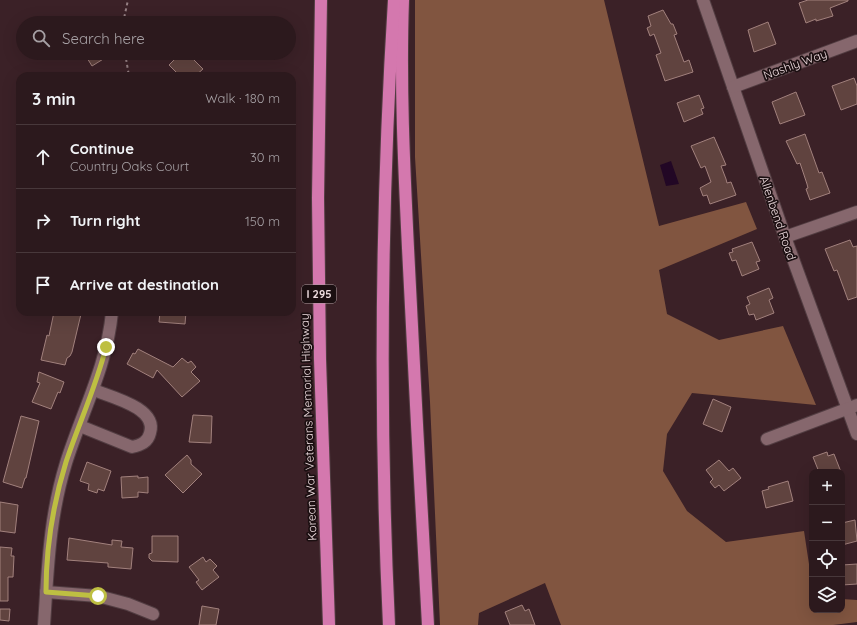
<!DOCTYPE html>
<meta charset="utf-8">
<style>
:root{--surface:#2c191d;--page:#38262a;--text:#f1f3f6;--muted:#a6a0a4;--line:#48383b}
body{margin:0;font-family:Quicksand,sans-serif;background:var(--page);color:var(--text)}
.controls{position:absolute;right:12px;bottom:12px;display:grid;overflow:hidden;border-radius:8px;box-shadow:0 4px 16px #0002}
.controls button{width:36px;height:36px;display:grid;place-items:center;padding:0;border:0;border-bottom:1px solid var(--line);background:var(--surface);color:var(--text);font:20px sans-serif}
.stop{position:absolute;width:12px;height:12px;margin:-9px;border:3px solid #bebf42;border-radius:50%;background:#fff}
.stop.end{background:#bebf42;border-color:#fff;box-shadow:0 1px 4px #0008}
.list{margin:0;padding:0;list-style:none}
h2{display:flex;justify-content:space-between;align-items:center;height:52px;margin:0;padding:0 16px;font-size:17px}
h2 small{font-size:13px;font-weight:400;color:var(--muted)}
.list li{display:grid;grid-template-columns:26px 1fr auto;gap:12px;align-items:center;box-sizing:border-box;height:64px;padding:0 16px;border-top:1px solid var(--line)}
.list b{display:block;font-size:15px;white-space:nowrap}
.list p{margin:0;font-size:13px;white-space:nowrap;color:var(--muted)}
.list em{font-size:13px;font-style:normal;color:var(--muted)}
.icon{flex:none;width:22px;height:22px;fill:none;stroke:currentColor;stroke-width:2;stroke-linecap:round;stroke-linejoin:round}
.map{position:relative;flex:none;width:857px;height:625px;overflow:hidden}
.search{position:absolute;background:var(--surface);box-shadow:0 4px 16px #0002;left:16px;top:16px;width:280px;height:44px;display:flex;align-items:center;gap:10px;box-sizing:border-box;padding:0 14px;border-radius:22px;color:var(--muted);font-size:15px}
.panel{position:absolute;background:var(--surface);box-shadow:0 4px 16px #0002;left:16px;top:72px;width:280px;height:244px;border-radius:12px}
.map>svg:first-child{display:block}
.forest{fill:#815540}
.water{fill:#220725}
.building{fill:#60433f;stroke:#a2817d}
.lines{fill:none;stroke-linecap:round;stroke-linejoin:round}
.minor-casing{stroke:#523d42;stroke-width:14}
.highway-casing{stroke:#523d42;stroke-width:14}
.path{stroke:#968084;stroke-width:2;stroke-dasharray:3 3;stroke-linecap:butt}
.minor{stroke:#86676d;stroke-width:12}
.highway{stroke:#d478ae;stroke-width:12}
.route{stroke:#bebf42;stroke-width:5}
.labels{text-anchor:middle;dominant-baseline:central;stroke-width:3.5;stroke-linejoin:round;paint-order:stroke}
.shield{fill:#1b0f11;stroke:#af9fa2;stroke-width:1}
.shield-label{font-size:11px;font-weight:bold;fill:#efdde0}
.street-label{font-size:12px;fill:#efdde0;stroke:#1b0f11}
</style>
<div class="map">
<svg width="857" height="625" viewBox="0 0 857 625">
<rect width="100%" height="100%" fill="#3b2127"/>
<polygon class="forest" points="415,0 604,0 659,226 746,202 757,229 659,270 667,314 719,340 783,326 816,405 692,393 667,434 663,471 687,511 726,542 804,531 812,584 812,610 842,610 842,599 857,600 857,622 833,625 561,625 545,583 479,613 478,625 440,625 430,402 415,157"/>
<polygon class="water" points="671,161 679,184 666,186 660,165"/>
<g class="building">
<polygon points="808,0 848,0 848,1 830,8 833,16 816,21 816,19 806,23 799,3"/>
<polygon points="663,10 671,24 673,24 677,34 674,35 684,62 689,60 693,72 665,81 656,55 661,53 654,34 650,36 647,28 651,26 648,16"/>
<polygon points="768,22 776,44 754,52 748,30"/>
<polygon points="84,53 113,53 92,66"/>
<polygon points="181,53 187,53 203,69 195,76 180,76 169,65"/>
<polygon points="854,78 857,86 857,104 841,110 832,86"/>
<polygon points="796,92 805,115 780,124 772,102"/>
<polygon points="699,95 704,108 701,109 703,114 684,122 677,103"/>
<polygon points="805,134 819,173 822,172 830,193 810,200 806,189 808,188 807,184 800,163 797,164 786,141"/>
<polygon points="714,137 726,165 721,166 726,179 727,183 731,182 736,195 710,204 707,195 703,196 700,188 711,182 705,166 701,168 691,146"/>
<polygon points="850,240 853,247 857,246 857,297 848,300 837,270 834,271 825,249"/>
<polygon points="752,242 760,261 756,262 759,269 742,276 736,260 732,261 729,253 733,252 732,249"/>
<polygon points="769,288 773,298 769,300 774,313 756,320 754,314 749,315 746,306 750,304 747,297"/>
<polygon points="54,312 79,312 81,314 72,352 70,356 67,358 65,365 41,360 47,335 49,336"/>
<polygon points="160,312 186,312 185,324 159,322"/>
<polygon points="138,349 173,367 182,358 188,363 191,361 196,367 191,372 200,381 182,397 157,370 153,378 127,364 133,353 135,354"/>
<polygon points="39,372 64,382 60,393 58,392 51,409 32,402 40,383 37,382"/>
<polygon points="713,399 731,407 722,432 703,424"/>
<polygon points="193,415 212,416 211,443 189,442"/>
<polygon points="21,416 39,421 26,478 25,478 22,488 3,482"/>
<polygon points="827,452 828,456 834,454 841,472 819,472 813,457"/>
<polygon points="187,455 191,460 191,464 202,474 183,493 165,475"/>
<polygon points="719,460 729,471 733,468 741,478 724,491 719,485 715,488 710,482 713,479 706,470"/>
<polygon points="87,462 111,471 104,491 98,489 97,493 88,490 89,484 80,481"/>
<polygon points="138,476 138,478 148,477 148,493 138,492 138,497 122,498 121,477"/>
<polygon points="788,481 793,501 766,508 762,491 769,489 768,487"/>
<polygon points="0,502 18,505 15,533 0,531"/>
<polygon points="855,520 857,541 842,545 842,523"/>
<polygon points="152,536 178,536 178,562 152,561 149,558 149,554 152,553"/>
<polygon points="69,538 112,545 112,540 122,541 121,547 133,548 131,569 108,567 108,563 67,560"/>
<polygon points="0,547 12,548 11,556 14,556 13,577 8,577 8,601 0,601"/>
<polygon points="203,557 206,562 210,559 217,566 213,570 219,577 202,590 196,582 199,580 189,567"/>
<polygon points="857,564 857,584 842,585 842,565"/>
<polygon points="522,605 525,611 529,609 535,625 510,625 505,612"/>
<polygon points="202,606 219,609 216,625 199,625"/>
<polygon points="0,609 10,609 9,621 0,620"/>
</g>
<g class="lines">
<g class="minor-casing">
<g id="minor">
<polyline points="703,0 785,237 857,434"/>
<polyline points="733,87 857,41"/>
<polyline points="785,237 857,212"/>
<path d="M 80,426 L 132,447 C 141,445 148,442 150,433 C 158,408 111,397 94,390"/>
<polyline points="767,439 857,405"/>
<polyline points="46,592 98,596 128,604 153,614"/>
<path d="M 44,625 C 48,568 49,518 66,463 C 82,412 107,366 112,312"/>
</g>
</g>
<g class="highway-casing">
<g id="highway">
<polyline points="321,0 318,198 320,359 329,625"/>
<path d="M 403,0 C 400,83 404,166 408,248 C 414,374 421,499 428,625"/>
<path d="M 389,625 C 379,417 381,208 394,0"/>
</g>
</g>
<g class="path">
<polyline points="123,23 128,0"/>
<polyline points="125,53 129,76"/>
</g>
<use href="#minor" class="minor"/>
<use href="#highway" class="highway"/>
</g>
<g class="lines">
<path class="route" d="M 98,596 L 46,592 C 46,548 53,504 66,462 C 79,423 96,387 106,347"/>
</g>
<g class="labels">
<rect class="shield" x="302" y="285" width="34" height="18" rx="3"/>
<g class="shield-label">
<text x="319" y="294">I 295</text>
</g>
<g class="street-label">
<text transform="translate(795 64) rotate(-20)">Nashly Way</text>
<text transform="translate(778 218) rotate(71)">Allenbend Road</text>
<text transform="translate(308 427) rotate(-92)">Korean War Veterans Memorial Highway</text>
</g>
</g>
</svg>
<div class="controls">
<button>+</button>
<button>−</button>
<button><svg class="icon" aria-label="locate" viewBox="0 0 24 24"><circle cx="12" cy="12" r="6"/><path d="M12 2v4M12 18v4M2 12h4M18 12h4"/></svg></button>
<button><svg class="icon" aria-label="layers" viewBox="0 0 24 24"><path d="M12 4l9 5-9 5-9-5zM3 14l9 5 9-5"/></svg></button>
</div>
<div class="stop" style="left:98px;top:596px"></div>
<div class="stop end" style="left:106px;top:347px"></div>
<div class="search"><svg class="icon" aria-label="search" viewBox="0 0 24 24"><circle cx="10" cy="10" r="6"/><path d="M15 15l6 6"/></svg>Search here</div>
<section class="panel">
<h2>3 min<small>Walk · 180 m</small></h2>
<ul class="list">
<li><svg class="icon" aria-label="ahead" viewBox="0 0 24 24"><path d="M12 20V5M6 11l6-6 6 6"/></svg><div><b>Continue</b><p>Country Oaks Court</p></div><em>30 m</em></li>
<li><svg class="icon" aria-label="right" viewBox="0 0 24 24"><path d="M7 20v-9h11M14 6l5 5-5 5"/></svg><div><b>Turn right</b></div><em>150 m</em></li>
<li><svg class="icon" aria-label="arrive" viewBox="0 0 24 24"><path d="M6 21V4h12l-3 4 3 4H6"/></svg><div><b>Arrive at destination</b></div></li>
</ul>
</section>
</div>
